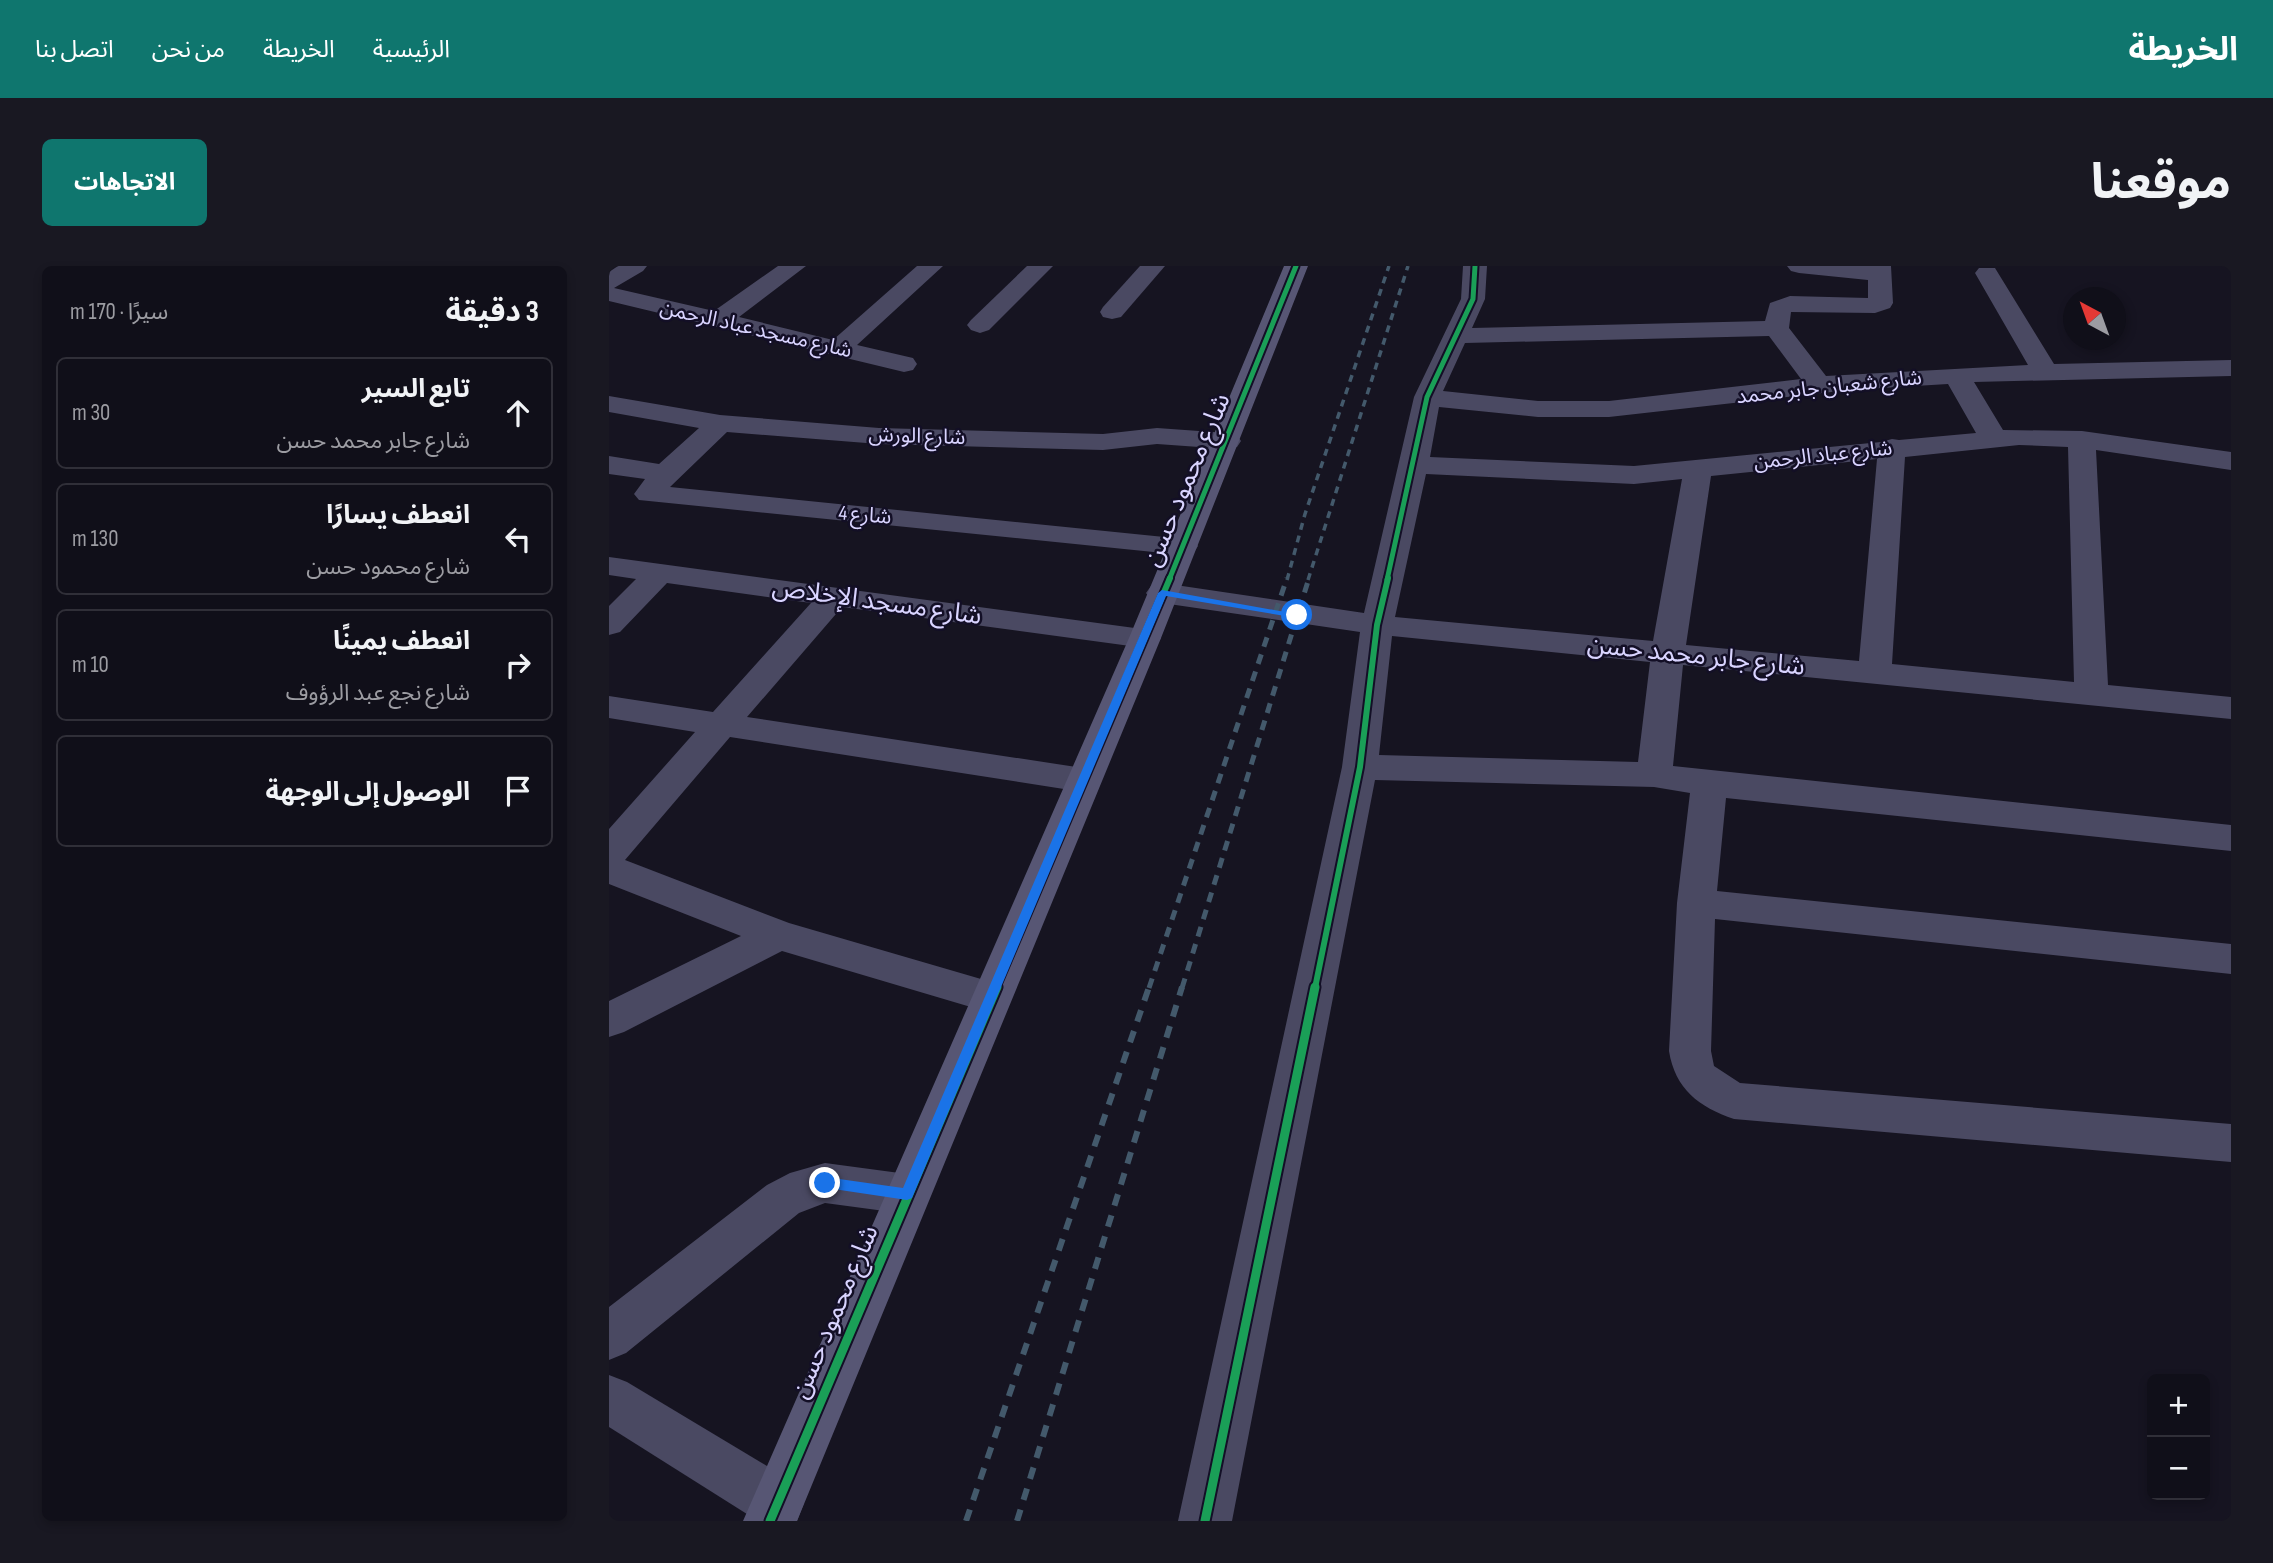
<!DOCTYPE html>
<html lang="ar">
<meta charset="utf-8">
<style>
:root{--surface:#100f19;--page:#191822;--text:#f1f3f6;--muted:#9c9ca2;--line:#302f38;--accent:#0f766e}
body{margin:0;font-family:"Sofia Sans Condensed","Noto Sans Arabic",sans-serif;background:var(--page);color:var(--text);direction:rtl}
.controls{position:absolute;right:21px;bottom:21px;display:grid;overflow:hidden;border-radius:10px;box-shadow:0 4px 10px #0003}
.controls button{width:63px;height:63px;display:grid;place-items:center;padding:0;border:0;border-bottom:2px solid var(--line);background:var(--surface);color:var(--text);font:35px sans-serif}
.compass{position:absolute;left:1454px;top:21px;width:63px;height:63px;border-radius:50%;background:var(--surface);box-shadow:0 4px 10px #0003;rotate:319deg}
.stop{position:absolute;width:21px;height:21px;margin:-16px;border:5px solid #1a73e8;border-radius:50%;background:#fff}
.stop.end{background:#1a73e8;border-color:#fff;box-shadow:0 2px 7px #0008}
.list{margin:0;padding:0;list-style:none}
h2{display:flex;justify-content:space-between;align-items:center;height:91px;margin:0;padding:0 28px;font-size:30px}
h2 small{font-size:23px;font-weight:400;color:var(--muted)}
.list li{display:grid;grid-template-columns:46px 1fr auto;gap:21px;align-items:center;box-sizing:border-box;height:112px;margin:0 14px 14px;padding:0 14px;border:2px solid var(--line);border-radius:10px}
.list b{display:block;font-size:26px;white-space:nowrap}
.list p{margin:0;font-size:23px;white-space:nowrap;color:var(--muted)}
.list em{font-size:23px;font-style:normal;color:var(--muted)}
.icon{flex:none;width:38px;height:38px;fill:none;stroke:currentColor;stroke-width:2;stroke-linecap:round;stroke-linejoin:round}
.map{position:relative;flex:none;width:1622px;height:1255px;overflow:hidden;direction:ltr;border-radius:10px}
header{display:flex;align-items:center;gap:42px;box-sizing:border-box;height:98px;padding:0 35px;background:var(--accent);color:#fff}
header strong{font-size:33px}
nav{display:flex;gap:38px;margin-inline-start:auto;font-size:24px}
.intro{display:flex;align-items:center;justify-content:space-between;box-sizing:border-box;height:168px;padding:0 42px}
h1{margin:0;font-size:49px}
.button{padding:18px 32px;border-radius:10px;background:var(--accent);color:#fff;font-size:24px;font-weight:700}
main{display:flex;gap:42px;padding:0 42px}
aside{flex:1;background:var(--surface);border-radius:10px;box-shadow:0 4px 10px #0003}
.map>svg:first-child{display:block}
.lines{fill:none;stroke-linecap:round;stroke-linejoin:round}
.street{fill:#4a4962;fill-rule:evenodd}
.secondary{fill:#575674;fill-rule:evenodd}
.rail-far2{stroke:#43596b;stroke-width:3.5;stroke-dasharray:7 6;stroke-linecap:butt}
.rail-far1{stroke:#43596b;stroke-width:5;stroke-dasharray:10 8;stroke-linecap:butt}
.rail{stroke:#43596b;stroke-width:6;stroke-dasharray:12 10;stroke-linecap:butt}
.cycleway-far2-casing{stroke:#130f26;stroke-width:9}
.cycleway-far1-casing{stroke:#130f26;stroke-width:10}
.cycleway-casing{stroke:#130f26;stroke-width:13}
.cycleway-far2{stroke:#1a9f57;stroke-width:5}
.cycleway-far1{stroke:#1a9f57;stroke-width:6}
.cycleway{stroke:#1a9f57;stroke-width:9}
.route{fill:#1a73e8}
.labels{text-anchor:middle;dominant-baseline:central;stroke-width:5;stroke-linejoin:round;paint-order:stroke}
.far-street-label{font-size:21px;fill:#d9d4ff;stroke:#130f26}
.street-label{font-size:26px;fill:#d9d4ff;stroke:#130f26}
</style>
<header>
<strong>الخريطة</strong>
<nav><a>الرئيسية</a><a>الخريطة</a><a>من نحن</a><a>اتصل بنا</a></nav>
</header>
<div class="intro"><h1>موقعنا</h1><a class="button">الاتجاهات</a></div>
<main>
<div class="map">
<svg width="1622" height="1255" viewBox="0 0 1622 1255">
<rect width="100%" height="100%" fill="#161421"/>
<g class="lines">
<g class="street">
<polygon points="9,0 38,0 34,5 5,22 105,45 169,0 197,0 130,51 224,74 308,0 334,0 248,79 304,92 308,98 304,104 295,106 0,35 0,6"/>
<polygon points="418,0 444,0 380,64 371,67 362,64 358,59 362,54"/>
<polygon points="531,0 556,0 512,51 503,53 494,51 491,46 494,41"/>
<path d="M 854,0 L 878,0 L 876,33 L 863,62 L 1156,55 L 1161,37 L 1181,30 L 1259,32 L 1259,14 L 1190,7 L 1182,5 L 1178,0 L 1282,0 L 1284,37 L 1281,42 L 1266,47 L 1182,46 L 1180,62 L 1217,110 L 1419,99 L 1366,7 L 1370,2 L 1386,2 L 1445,98 L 1622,94 L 1622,110 L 1365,116 L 1394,164 L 1473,165 L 1622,186 L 1622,204 L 1487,184 L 1499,419 L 1622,431 L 1622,453 L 1074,399 L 1064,500 L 1622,559 L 1622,585 L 1117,532 L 1108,625 L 1622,678 L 1622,708 L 1106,653 L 1102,785 L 1105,800 L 1131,817 L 1622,858 L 1622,896 L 1125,853 C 1090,841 1066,823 1060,785 L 1068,637 L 1081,527 L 1045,521 L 766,514 L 623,1255 L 569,1255 L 733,501 L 751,366 L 553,337 L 542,334 L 537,327 L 542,320 L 553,317 L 755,347 L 805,131 L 852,33 ZM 1160,70 L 1192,113 L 1000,135 L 929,135 L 834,125 L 856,77 ZM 1339,118 L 1367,167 L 1290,174 L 1283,173 L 1272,176 L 1025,200 L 821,191 L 830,141 L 929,151 L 1000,151 L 1240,124 ZM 1410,179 L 1459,181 L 1465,416 L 1283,398 L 1296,191 ZM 1268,193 L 1250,395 L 1077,379 L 1102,210 ZM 817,208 L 1025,218 L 1073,213 L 1044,375 L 786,351 ZM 783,370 L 1041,396 L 1029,496 L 770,489 Z"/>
<polygon points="0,130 111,149 270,162 494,168 548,162 618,167 628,169 632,175 628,181 618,183 548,178 494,184 270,178 118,166 61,221 585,274 589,280 585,286 574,289 30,234 25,228 36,213 0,208 0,190 50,198 90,162 0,146"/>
<polygon points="0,291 548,365 552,372 548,379 536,382 233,341 138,451 474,502 487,505 492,514 487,523 474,526 121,471 16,594 180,657 396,720 402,731 396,742 382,747 173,685 15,766 0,771 0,735 132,670 0,618 0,563 86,466 0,452 0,430 104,446 202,337 58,317 11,366 0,369 0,340 27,313 0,309"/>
<polygon points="216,897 298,908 314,914 321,928 314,942 298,948 216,937 190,947 17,1087 0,1094 0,1041 158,919 181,907"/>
<polygon points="0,1109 18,1116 188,1218 195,1237 188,1255 149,1255 0,1161"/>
</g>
<polygon class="secondary" points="675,0 699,0 552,372 188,1255 134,1255 520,372"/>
<g class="rail-far2">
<polyline points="678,314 696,248 780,0"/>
<polyline points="699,314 799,0"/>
</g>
<g class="rail-far1">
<polyline points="540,722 678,312"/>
<polyline points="573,722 700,312"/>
</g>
<g class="rail">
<polyline points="357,1255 540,721"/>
<polyline points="408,1255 573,721"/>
</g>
<g class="cycleway-far2-casing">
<g id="cycleway-far2">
<polyline points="560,314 687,0"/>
<polyline points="778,314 818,131 864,33 866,0"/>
</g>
</g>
<g class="cycleway-far1-casing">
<g id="cycleway-far1">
<polyline points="387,722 561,312"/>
<polyline points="706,722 751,501 768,359 779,312"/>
</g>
</g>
<g class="cycleway-casing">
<g id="cycleway">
<polyline points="161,1255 388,721"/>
<polyline points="596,1255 706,721"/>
</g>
</g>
<use href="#cycleway-far2" class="cycleway-far2"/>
<use href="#cycleway-far1" class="cycleway-far1"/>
<use href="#cycleway" class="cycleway"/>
</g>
<polygon class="route" points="553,324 693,349 688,352 557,330 303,932 298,934 211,921 211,913 216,911 294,922 549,327"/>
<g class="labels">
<g class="far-street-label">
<text transform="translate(147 63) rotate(13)">شارع مسجد عباد الرحمن</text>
<text transform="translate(1220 121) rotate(-6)">شارع شعبان جابر محمد</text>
<text transform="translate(308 170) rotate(2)">شارع الورش</text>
<text transform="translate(1214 189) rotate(-6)">شارع عباد الرحمن</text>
<text transform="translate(256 249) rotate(5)">شارع 4</text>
</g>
<g class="street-label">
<text transform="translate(578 214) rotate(-67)">شارع محمود حسن</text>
<text transform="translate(268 336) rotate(8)">شارع مسجد الإخلاص</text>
<text transform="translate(1087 390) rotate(6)">شارع جابر محمد حسن</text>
<text transform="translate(226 1046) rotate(-67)">شارع محمود حسن</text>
</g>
</g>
</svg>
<div class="controls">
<button>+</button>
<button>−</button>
</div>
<svg class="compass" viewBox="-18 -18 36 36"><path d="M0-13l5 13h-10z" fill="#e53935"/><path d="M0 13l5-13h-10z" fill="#9c9ca2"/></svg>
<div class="stop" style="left:688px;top:349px"></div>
<div class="stop end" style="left:216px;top:917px"></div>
</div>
<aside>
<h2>3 دقيقة<small>سيرًا · 170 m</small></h2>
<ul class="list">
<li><svg class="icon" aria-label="ahead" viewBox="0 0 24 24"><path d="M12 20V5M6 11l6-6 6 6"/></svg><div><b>تابع السير</b><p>شارع جابر محمد حسن</p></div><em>30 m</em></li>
<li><svg class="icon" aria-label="left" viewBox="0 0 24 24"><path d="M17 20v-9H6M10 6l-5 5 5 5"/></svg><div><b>انعطف يسارًا</b><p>شارع محمود حسن</p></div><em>130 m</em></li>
<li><svg class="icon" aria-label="right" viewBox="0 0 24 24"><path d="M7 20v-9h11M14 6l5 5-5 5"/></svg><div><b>انعطف يمينًا</b><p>شارع نجع عبد الرؤوف</p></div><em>10 m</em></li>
<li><svg class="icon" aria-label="arrive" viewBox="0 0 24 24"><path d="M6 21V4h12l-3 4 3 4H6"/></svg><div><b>الوصول إلى الوجهة</b></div></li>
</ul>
</aside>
</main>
